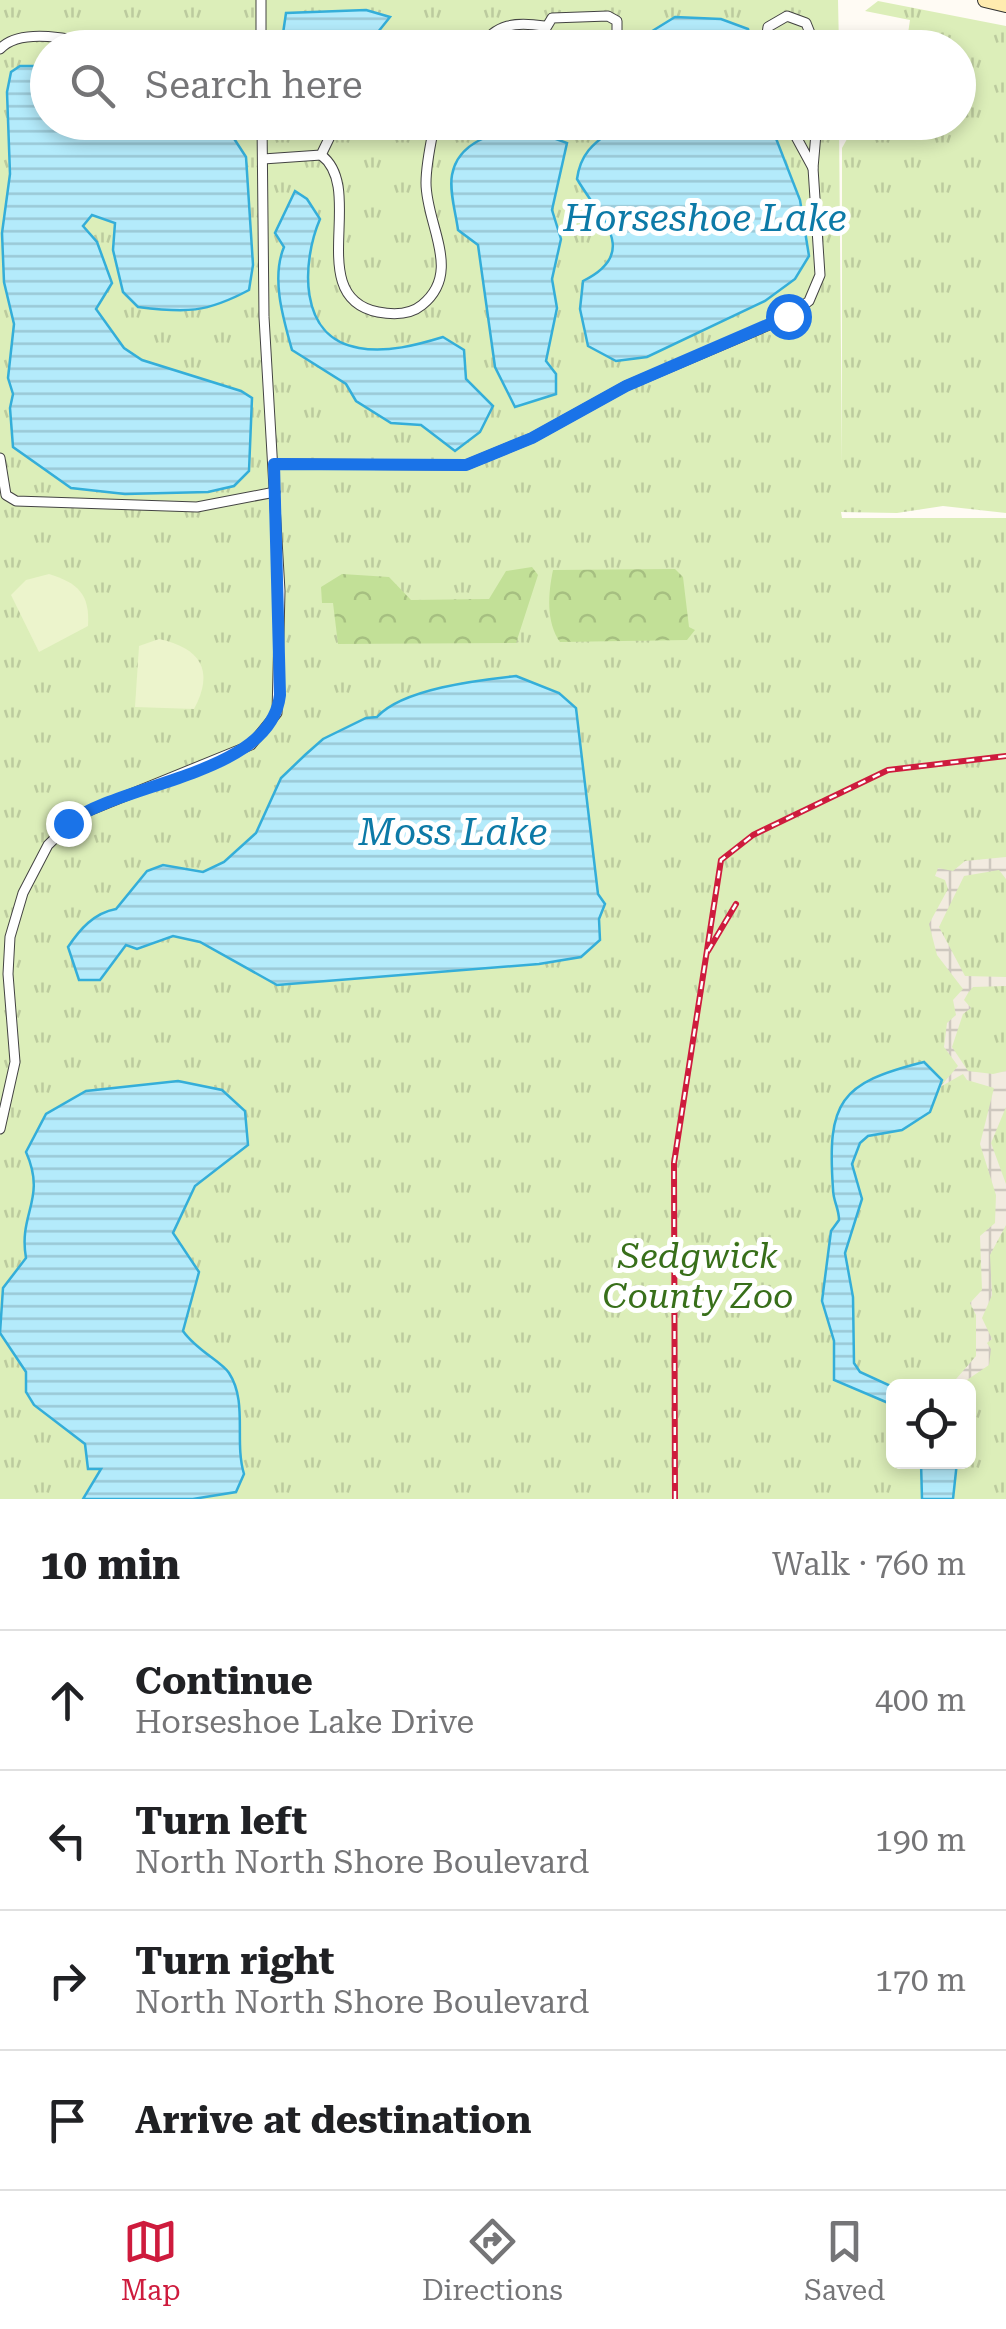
<!DOCTYPE html>
<meta charset="utf-8">
<style>
:root{--surface:#fff;--page:#f2f2f2;--text:#202124;--muted:#757577;--line:#e0e0e0;--accent:#ce1b3d}
body{margin:0;font-family:"Roboto Serif",serif;background:var(--page);color:var(--text)}
.controls{position:absolute;right:30px;bottom:30px;display:grid;overflow:hidden;border-radius:15px;box-shadow:0 5px 15px #0003}
.controls button{width:90px;height:90px;display:grid;place-items:center;padding:0;border:0;border-bottom:2px solid var(--line);background:var(--surface);color:var(--text);font:50px sans-serif}
.stop{position:absolute;width:30px;height:30px;margin:-22px;border:8px solid #1a73e8;border-radius:50%;background:#fff}
.stop.end{background:#1a73e8;border-color:#fff;box-shadow:0 2px 10px #0008}
.list{margin:0;padding:0;list-style:none}
h2{display:flex;justify-content:space-between;align-items:center;height:130px;margin:0;padding:0 40px;font-size:42px}
h2 small{font-size:32px;font-weight:400;color:var(--muted)}
.list li{display:grid;grid-template-columns:65px 1fr auto;gap:30px;align-items:center;box-sizing:border-box;height:140px;padding:0 40px;border-top:2px solid var(--line)}
.list b{display:block;font-size:38px;white-space:nowrap}
.list p{margin:0;font-size:32px;white-space:nowrap;color:var(--muted)}
.list em{font-size:32px;font-style:normal;color:var(--muted)}
.icon{flex:none;width:55px;height:55px;fill:none;stroke:currentColor;stroke-width:2;stroke-linecap:round;stroke-linejoin:round}
.map{position:relative;flex:none;width:1006px;height:1499px;overflow:hidden}
.search{position:absolute;background:var(--surface);box-shadow:0 5px 15px #0003;left:30px;right:30px;top:30px;height:110px;display:flex;align-items:center;gap:25px;box-sizing:border-box;padding:0 35px;border-radius:55px;color:var(--muted);font-size:38px}
.sheet{height:690px;background:var(--surface)}
nav{display:flex;justify-content:space-around;align-items:center;box-sizing:border-box;height:140px;border-top:2px solid var(--line);background:var(--surface);font-size:28px;color:var(--muted)}
nav a{display:grid;justify-items:center;gap:5px}
nav .on{color:var(--accent)}
.map>svg:first-child{display:block}
.grass{fill:url(#grass-tufts);fill-rule:evenodd}
.forest{fill:url(#forest-crowns)}
.pitch{fill:#ecf4cc}
.plaza{fill:url(#plaza-grid)}
.water{fill:url(#water-rules);stroke:#34aed9;stroke-width:2.5}
.lines{fill:none;stroke-linecap:round;stroke-linejoin:round}
.minor-casing{stroke:#434343;stroke-width:11}
.secondary-casing{stroke:#323232;stroke-width:16}
.minor{stroke:#fff;stroke-width:9}
.secondary{stroke:#ffebaf;stroke-width:14}
.rail-casing{stroke:#ce1b3d;stroke-width:6}
.rail{stroke:#fff;stroke-width:2.5;stroke-dasharray:8;stroke-linecap:butt}
.route{stroke:#1a73e8;stroke-width:12}
.labels{text-anchor:middle;dominant-baseline:central;stroke-width:10;stroke-linejoin:round;paint-order:stroke}
.park-label{font-size:35px;font-style:italic;fill:#386f1a;stroke:#fff}
.water-label{font-size:38px;font-style:italic;fill:#0d7aa7;stroke:#fff}
</style>
<div class="map">
<svg width="1006" height="1499" viewBox="0 0 1006 1499">
<defs>
<pattern id="grass-tufts" width="24" height="20" patternUnits="userSpaceOnUse" patternTransform="scale(2.5)"><rect width="24" height="20" fill="#dceeb9"/><path d="M3 7l-1-3M5 7V3M7 7l1-3M15 17l-1-3M17 17v-4M19 17l1-3" fill="none" stroke="#bccb9e"/></pattern>
<pattern id="forest-crowns" width="20" height="18" patternUnits="userSpaceOnUse" patternTransform="scale(2.5)"><rect width="20" height="18" fill="#c2e097"/><path d="M2 6a3 3 0 1 1 6 0M12 15a3 3 0 1 1 6 0" fill="none" stroke="#a6bf81"/></pattern>
<pattern id="plaza-grid" width="8" height="8" patternUnits="userSpaceOnUse" patternTransform="scale(2.5)"><rect width="8" height="8" fill="#f2ebe0"/><path d="M0 4h8M4 0v8" fill="none" stroke="#cec8bf"/></pattern>
<pattern id="water-rules" width="6" height="5" patternUnits="userSpaceOnUse" patternTransform="scale(2.5)"><rect width="6" height="5" fill="#b4ebfb"/><path d="M0 2.5h6" fill="none" stroke="#9ac8d6"/></pattern>
</defs>
<rect width="100%" height="100%" fill="#fffbf4"/>
<path class="grass" d="M 0,0 L 838,0 L 839,47 L 48,48 L 48,122 L 839,123 L 842,467 L 842,148 L 856,123 L 958,122 L 958,48 L 906,47 L 910,20 L 865,11 L 878,1 L 1006,26 L 1006,513 L 943,506 L 897,513 L 841,512 L 842,518 L 1006,518 L 1006,1499 L 0,1499 ZM 894,1386 L 968,1386 L 968,1462 L 894,1462 Z"/>
<g class="forest">
<polygon points="532,567 538,575 516,643 338,644 333,603 322,603 321,587 342,574 389,577 411,600 489,599 506,571"/>
<path d="M 675,569 L 683,577 L 689,627 L 695,630 L 687,640 L 560,642 C 546,622 548,594 553,570 Z"/>
</g>
<g class="pitch">
<path d="M 49,574 C 78,583 90,594 88,626 L 39,652 L 11,595 L 26,580 Z"/>
<path d="M 159,639 C 200,648 215,670 194,709 L 135,707 L 139,646 Z"/>
</g>
<polygon class="plaza" points="1006,857 1006,879 999,870 964,876 939,927 965,976 1006,977 1006,986 973,987 968,993 964,1000 971,1008 963,1014 952,1047 968,1071 993,1074 1006,1071 1006,1107 991,1143 1006,1184 1006,1225 990,1255 992,1295 982,1318 992,1339 987,1343 991,1349 989,1365 958,1386 950,1386 976,1356 976,1315 970,1303 982,1290 980,1236 995,1223 996,1195 980,1144 994,1088 967,1080 963,1074 940,1087 958,1066 944,1047 947,1023 956,1015 953,1000 963,989 937,955 929,924 948,889 945,880 935,876 938,868 953,871 965,861"/>
<g class="water">
<polygon points="366,10 390,17 366,47 281,47 286,13"/>
<polygon points="675,17 721,19 748,29 753,47 652,47 649,33"/>
<path d="M 20,66 L 47,66 L 48,122 L 238,123 L 233,137 L 246,157 L 253,265 L 249,290 C 206,313 186,313 138,307 L 123,292 L 113,250 L 115,223 L 92,215 L 83,226 L 97,242 L 112,283 L 96,309 L 124,348 L 142,360 L 241,391 L 252,398 L 249,471 L 234,486 L 208,492 L 125,494 L 71,488 L 13,447 L 10,408 L 13,394 L 8,378 L 14,324 L 4,282 L 2,233 L 10,174 L 7,92 L 11,72 Z"/>
<path d="M 621,123 L 770,123 L 800,200 L 809,256 L 795,279 L 765,301 L 647,357 L 616,361 L 588,346 L 580,309 L 583,281 C 642,252 599,217 577,179 C 581,149 598,141 621,123 Z"/>
<path d="M 526,128 L 567,143 L 552,210 L 561,239 L 552,279 L 557,308 L 546,361 L 556,374 L 556,394 L 515,407 L 495,367 L 478,245 L 458,230 C 456,214 449,191 452,175 C 458,141 497,131 526,128 Z"/>
<path d="M 295,191 L 307,199 L 320,219 C 302,261 297,338 359,348 C 387,353 417,345 443,337 L 464,350 L 466,379 L 493,406 L 480,432 L 455,451 L 421,425 L 391,423 L 356,401 L 346,384 L 292,350 C 283,318 271,278 284,247 L 275,233 Z"/>
<path d="M 516,676 L 559,693 L 576,708 L 598,894 L 605,904 L 599,919 L 600,940 L 581,957 L 539,964 L 277,985 L 200,942 L 173,936 L 137,949 L 126,945 L 100,980 L 79,980 L 68,947 C 80,929 94,913 116,909 L 147,871 L 163,865 L 203,872 L 224,862 L 256,833 L 281,778 L 305,755 L 323,739 L 366,718 L 377,717 C 402,689 478,680 516,676 Z"/>
<path d="M 924,1062 L 942,1080 L 930,1112 L 902,1130 L 868,1136 L 860,1143 L 852,1164 L 862,1199 L 845,1253 L 853,1297 L 854,1363 L 860,1372 L 893,1387 L 893,1405 L 834,1380 L 834,1341 L 822,1301 L 831,1231 L 839,1220 C 839,1208 833,1201 833,1189 C 827,1102 839,1083 924,1062 Z"/>
<path d="M 178,1081 L 222,1090 L 245,1111 L 248,1145 L 195,1186 L 173,1233 L 199,1272 L 183,1331 C 196,1350 222,1362 229,1373 C 248,1402 234,1441 244,1474 L 236,1492 L 193,1499 L 83,1499 L 101,1469 L 88,1469 L 85,1444 L 34,1405 L 26,1392 L 26,1372 L 0,1333 L 3,1288 L 26,1258 C 18,1213 47,1199 26,1152 L 46,1114 L 86,1091 Z"/>
<polygon points="921,1462 957,1462 953,1499 922,1499"/>
</g>
<g class="lines">
<g class="minor-casing">
<g id="minor">
<polyline points="261,0 261,48"/>
<path d="M 480,48 C 496,23 516,22 544,26"/>
<polyline points="549,48 543,33 552,18 608,16 617,21 617,48"/>
<polyline points="765,48 768,27 787,16 806,23 816,48"/>
<path d="M 0,49 C 20,27 75,38 100,48"/>
<polyline points="788,122 813,168"/>
<path d="M 321,155 C 367,189 303,297 378,312 C 394,315 410,315 422,305 C 463,272 426,225 426,183 C 426,163 431,142 435,122"/>
<polyline points="263,159 321,155 337,122"/>
<polyline points="0,458 6,495 16,501 197,507 275,492"/>
<polyline points="274,464 466,465 532,438 626,386 788,317 809,301 820,275 813,168 817,122"/>
<polyline points="0,1129 15,1062 8,974 10,937 23,893 48,845 79,815 251,745 277,713 280,591 264,317 262,122"/>
</g>
</g>
<g class="secondary-casing">
<polyline id="secondary" points="985,0 1006,5"/>
</g>
<use href="#minor" class="minor"/>
<use href="#secondary" class="secondary"/>
<g class="rail-casing">
<g id="rail">
<polyline points="708,951 736,904"/>
<polyline points="675,1499 674,1163 721,860 753,835 888,770 1006,756"/>
</g>
</g>
<use href="#rail" class="rail"/>
</g>
<g class="lines">
<path class="route" d="M 68,823 C 124,781 271,775 280,695 L 274,464 L 466,465 L 532,438 L 626,386 L 788,316"/>
</g>
<g class="labels">
<g class="park-label">
<text x="698" y="1256">Sedgwick<tspan x="698" dy="40">County Zoo</tspan></text>
</g>
<g class="water-label">
<text x="705" y="218">Horseshoe Lake</text>
<text x="453" y="832">Moss Lake</text>
</g>
</g>
</svg>
<div class="controls">
<button><svg class="icon" aria-label="locate" viewBox="0 0 24 24"><circle cx="12" cy="12" r="6"/><path d="M12 2v4M12 18v4M2 12h4M18 12h4"/></svg></button>
</div>
<div class="stop" style="left:788px;top:316px"></div>
<div class="stop end" style="left:68px;top:823px"></div>
<div class="search"><svg class="icon" aria-label="search" viewBox="0 0 24 24"><circle cx="10" cy="10" r="6"/><path d="M15 15l6 6"/></svg>Search here</div>
</div>
<section class="sheet">
<h2>10 min<small>Walk · 760 m</small></h2>
<ul class="list">
<li><svg class="icon" aria-label="ahead" viewBox="0 0 24 24"><path d="M12 20V5M6 11l6-6 6 6"/></svg><div><b>Continue</b><p>Horseshoe Lake Drive</p></div><em>400 m</em></li>
<li><svg class="icon" aria-label="left" viewBox="0 0 24 24"><path d="M17 20v-9H6M10 6l-5 5 5 5"/></svg><div><b>Turn left</b><p>North North Shore Boulevard</p></div><em>190 m</em></li>
<li><svg class="icon" aria-label="right" viewBox="0 0 24 24"><path d="M7 20v-9h11M14 6l5 5-5 5"/></svg><div><b>Turn right</b><p>North North Shore Boulevard</p></div><em>170 m</em></li>
<li><svg class="icon" aria-label="arrive" viewBox="0 0 24 24"><path d="M6 21V4h12l-3 4 3 4H6"/></svg><div><b>Arrive at destination</b></div></li>
</ul>
</section>
<nav>
<a class="on"><svg class="icon" aria-label="map" viewBox="0 0 24 24"><path d="M3 6l6-2 6 2 6-2v14l-6 2-6-2-6 2zM9 4v14M15 6v14"/></svg>Map</a>
<a><svg class="icon" aria-label="directions" viewBox="0 0 24 24"><path d="M12 3l9 9-9 9-9-9zM9 14v-3h6M13 9l2 2-2 2"/></svg>Directions</a>
<a><svg class="icon" aria-label="saved" viewBox="0 0 24 24"><path d="M7 4h10v16l-5-4-5 4z"/></svg>Saved</a>
</nav>
